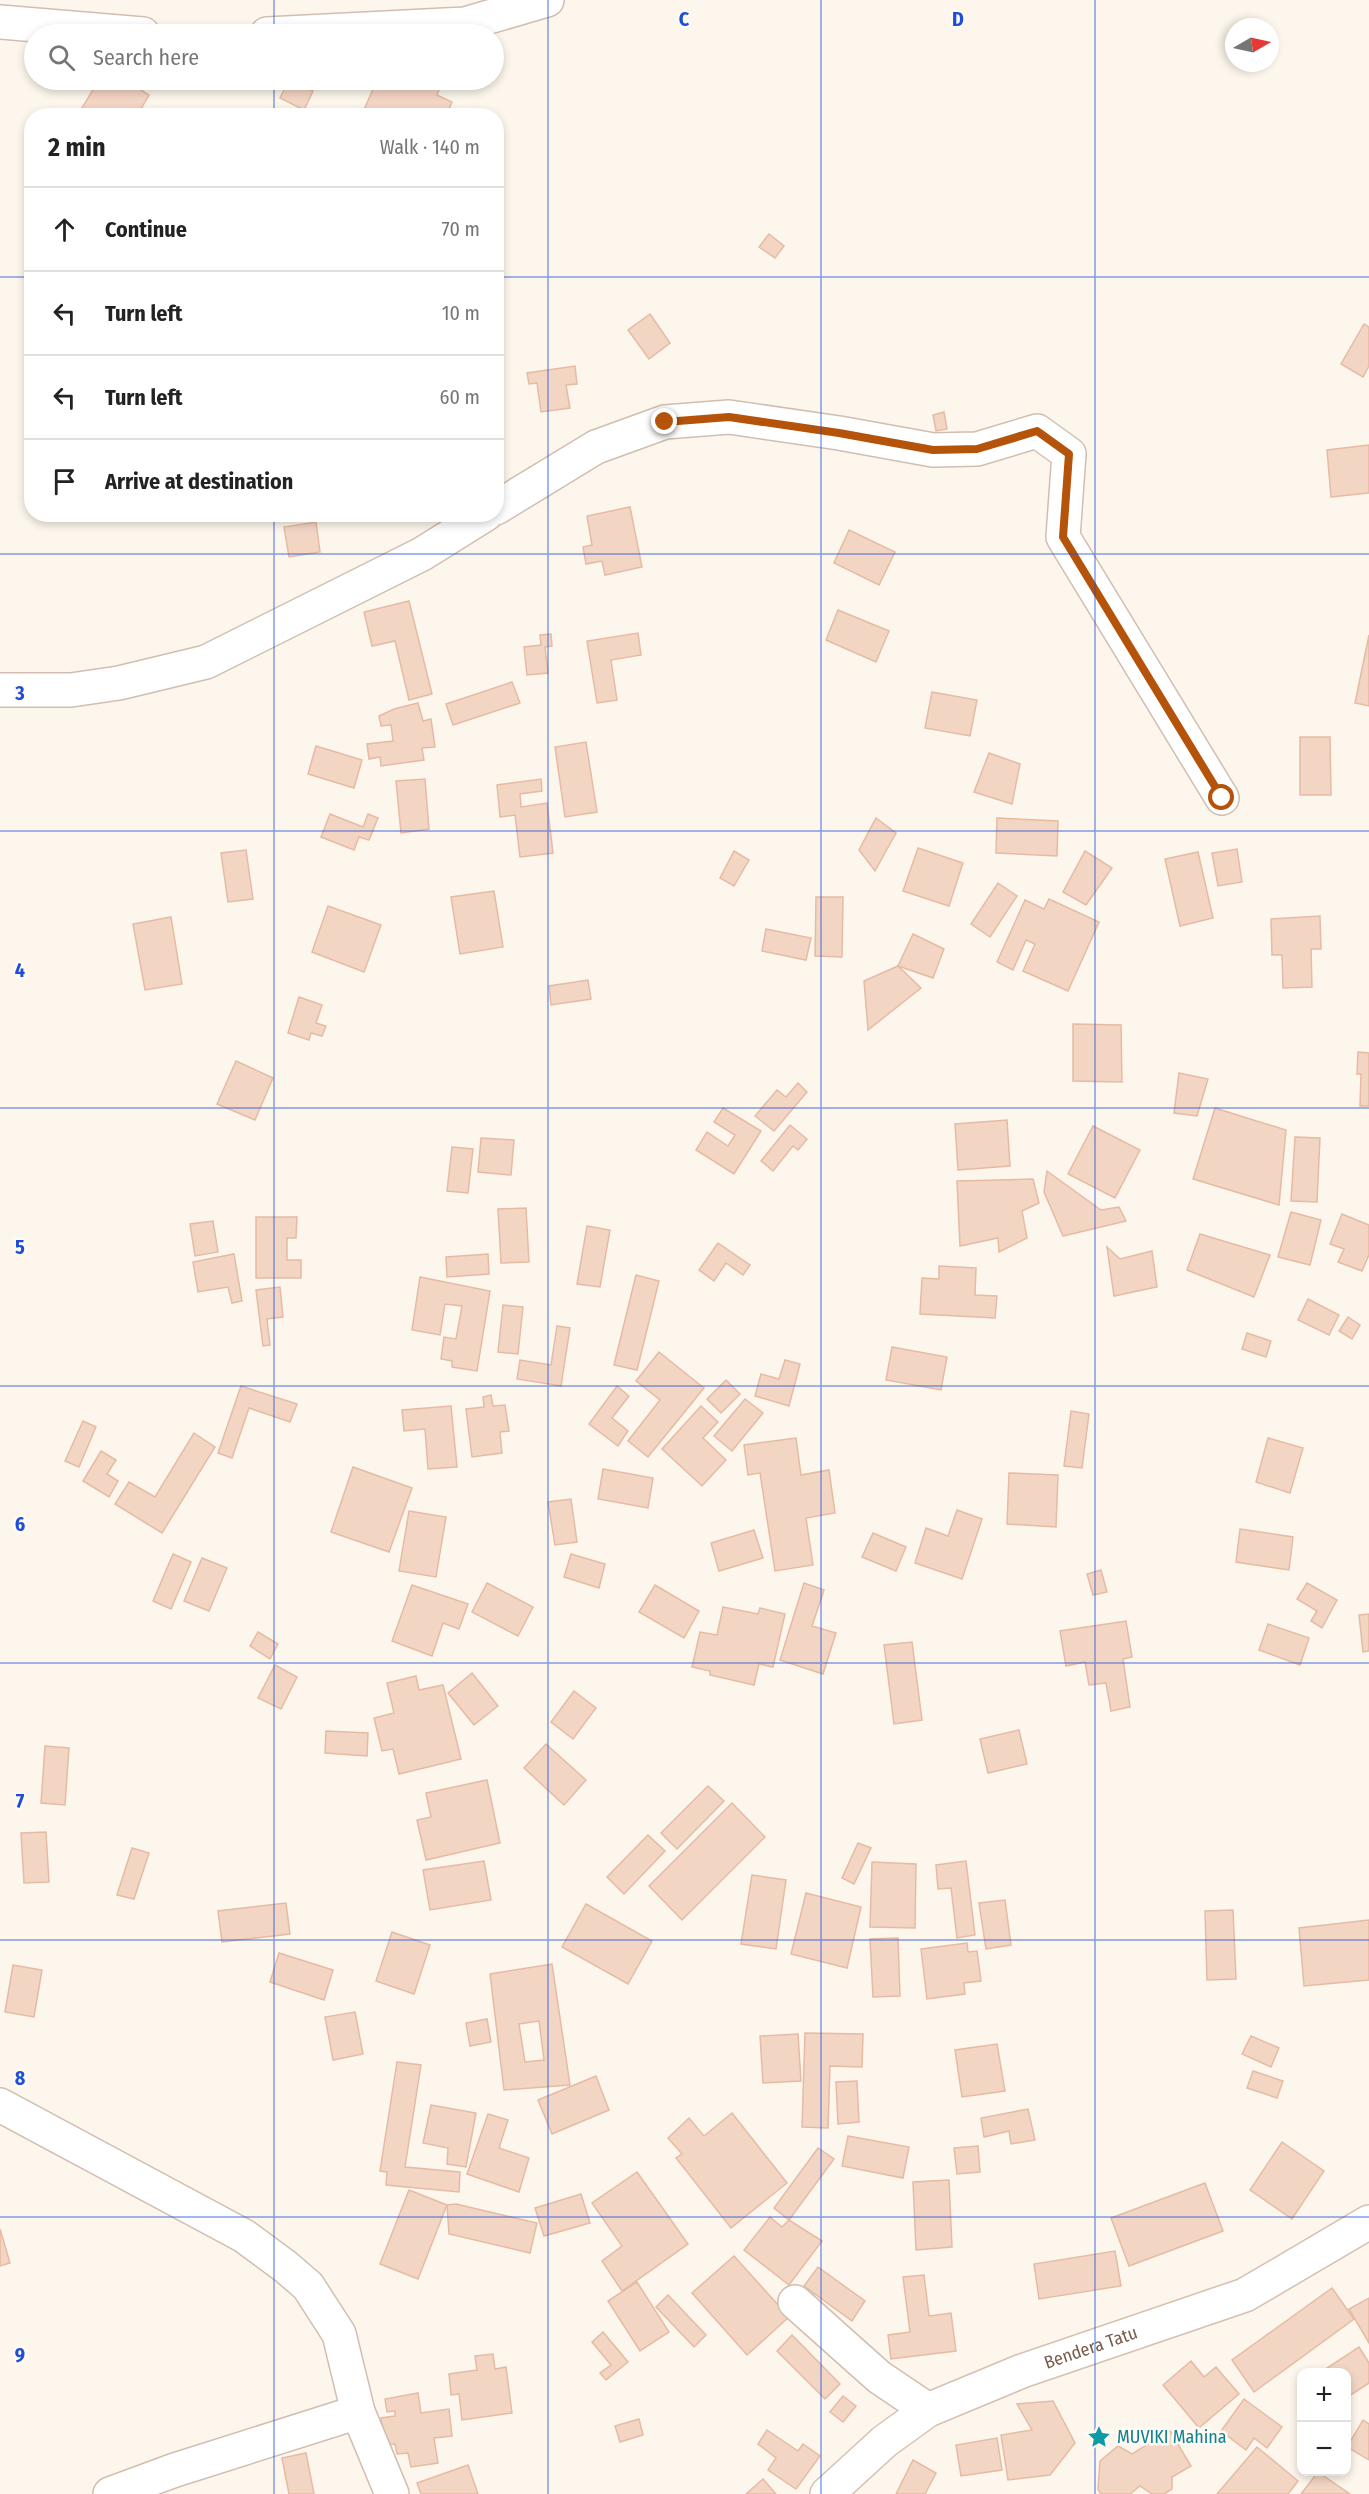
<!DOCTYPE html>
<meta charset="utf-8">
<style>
:root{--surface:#fff;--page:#f2f2f2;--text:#222;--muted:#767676;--line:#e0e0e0}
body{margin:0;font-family:"Fira Sans Condensed",sans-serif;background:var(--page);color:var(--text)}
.controls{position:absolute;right:18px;bottom:18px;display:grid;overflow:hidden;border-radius:12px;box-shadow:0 3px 9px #0003}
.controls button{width:54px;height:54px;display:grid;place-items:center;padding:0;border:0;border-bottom:2px solid var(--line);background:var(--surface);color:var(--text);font:30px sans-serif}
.compass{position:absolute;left:1225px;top:18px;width:54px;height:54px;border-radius:50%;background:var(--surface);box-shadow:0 3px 9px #0003;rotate:81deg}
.stop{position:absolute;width:18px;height:18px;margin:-14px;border:4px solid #b45309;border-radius:50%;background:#fff}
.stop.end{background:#b45309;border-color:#fff;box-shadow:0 2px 6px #0008}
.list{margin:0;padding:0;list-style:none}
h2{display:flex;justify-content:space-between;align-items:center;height:78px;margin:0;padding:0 24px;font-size:26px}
h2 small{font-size:20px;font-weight:400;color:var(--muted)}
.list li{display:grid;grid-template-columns:39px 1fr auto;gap:18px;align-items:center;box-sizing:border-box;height:84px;padding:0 24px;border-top:2px solid var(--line)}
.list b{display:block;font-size:22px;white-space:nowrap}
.list em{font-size:20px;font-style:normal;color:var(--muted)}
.icon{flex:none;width:33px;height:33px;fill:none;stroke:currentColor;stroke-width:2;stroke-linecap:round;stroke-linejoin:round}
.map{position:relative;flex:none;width:1369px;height:2494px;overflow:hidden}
.search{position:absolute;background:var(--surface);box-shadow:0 3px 9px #0003;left:24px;top:24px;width:480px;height:66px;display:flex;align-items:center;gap:15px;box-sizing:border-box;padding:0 21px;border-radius:33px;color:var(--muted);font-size:22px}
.panel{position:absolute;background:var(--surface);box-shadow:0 3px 9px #0003;left:24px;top:108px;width:480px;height:414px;border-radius:24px}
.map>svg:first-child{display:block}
.building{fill:#f3d5c3;stroke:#e6bba3;stroke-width:1.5;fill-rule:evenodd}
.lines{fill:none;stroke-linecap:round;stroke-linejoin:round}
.minor-casing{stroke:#d1beb0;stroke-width:36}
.secondary-casing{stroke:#d6c0b0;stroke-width:36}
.minor{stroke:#fff;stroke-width:33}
.secondary{stroke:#fff;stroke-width:33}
.route{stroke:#b45309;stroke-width:8}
.grid{fill:none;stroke:#1d4ed8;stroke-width:1.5;stroke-opacity:0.55}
.labels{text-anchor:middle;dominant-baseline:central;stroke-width:5;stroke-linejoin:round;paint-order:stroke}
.street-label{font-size:18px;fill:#7a5c4d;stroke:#fffaf3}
.culture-label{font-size:18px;fill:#0d838f;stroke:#fffaf3;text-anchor:start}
.grid-label{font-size:20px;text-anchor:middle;font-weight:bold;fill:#1d4ed8;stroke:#fffaf3;stroke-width:5;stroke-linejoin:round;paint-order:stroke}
</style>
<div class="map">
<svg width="1369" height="2494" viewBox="0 0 1369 2494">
<rect width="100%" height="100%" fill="#fdf6ec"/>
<g class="building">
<polygon points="99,80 125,80 149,95 137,116 77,116"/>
<polygon points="289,80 313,91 304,110 280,98"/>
<polygon points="377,80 443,80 437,95 452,102 446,116 373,116 363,112"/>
<polygon points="769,234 784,246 775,258 759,247"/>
<polygon points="650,314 670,343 649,359 628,330"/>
<polygon points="1364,324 1369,327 1369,366 1363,377 1341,364"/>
<polygon points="575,366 577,384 566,385 570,408 541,412 537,383 529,384 527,373"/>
<polygon points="944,412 947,429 936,431 933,415"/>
<polygon points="1369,445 1369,493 1331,497 1327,450"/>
<polygon points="630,507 642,567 605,575 602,561 586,564 583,547 592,545 587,516"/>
<polygon points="316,522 320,552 289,557 284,527"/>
<polygon points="849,530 895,552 879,585 834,563"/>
<polygon points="409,601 432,694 409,700 395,641 372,646 364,612"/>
<polygon points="838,610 889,631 876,662 826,640"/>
<polygon points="638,633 641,655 611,660 617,700 597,703 587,641"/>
<polygon points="551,634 552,646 545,647 548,673 527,675 524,647 541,645 540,635"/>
<polygon points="1369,635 1369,706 1355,703"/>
<polygon points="512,682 520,703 453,725 446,704"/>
<polygon points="932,692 977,700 970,736 925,728"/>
<polygon points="418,703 423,721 431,719 435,747 422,748 424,760 381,766 380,757 369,759 367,744 393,741 391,725 381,726 379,716 394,709"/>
<polygon points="1300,737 1330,737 1331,795 1300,795"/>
<polygon points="586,742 597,812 565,817 555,747"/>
<polygon points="316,746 362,760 354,788 308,774"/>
<polygon points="989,753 1020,764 1012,804 974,792"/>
<polygon points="425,779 429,829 401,833 396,781"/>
<polygon points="541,779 542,791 520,794 521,807 547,803 553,853 520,857 515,815 500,817 497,785"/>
<polygon points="330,814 363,827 368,814 378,818 369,840 359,837 354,850 321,837"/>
<polygon points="876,818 896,833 875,871 859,850"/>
<polygon points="997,818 1058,821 1057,856 996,853"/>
<polygon points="918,848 963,863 949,906 903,891"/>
<polygon points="1237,849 1242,882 1218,886 1212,853"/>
<polygon points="246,850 253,899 228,902 221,853"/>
<polygon points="734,851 749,860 734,886 720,878"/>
<polygon points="1085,851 1112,868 1086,905 1063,892"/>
<polygon points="1198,852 1213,918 1180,926 1165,859"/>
<polygon points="998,883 1017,896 990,937 971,924"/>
<polygon points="494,891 503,947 460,954 451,897"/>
<polygon points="816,897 843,897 842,957 815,956"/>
<polygon points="1049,899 1099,922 1068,991 1023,971 1035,944 1026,940 1013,970 997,962 1025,900 1044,909"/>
<polygon points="328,906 381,925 364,972 312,952"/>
<polygon points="1320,916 1321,949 1311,949 1312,987 1283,988 1282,955 1272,955 1271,919"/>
<polygon points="171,917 182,984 145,990 133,924"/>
<polygon points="766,929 811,938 806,960 762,951"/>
<polygon points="913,934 944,949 933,978 898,966"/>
<polygon points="898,966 921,988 868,1030 864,981"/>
<polygon points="588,980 591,999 551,1005 549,986"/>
<polygon points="299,997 322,1005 316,1023 326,1026 322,1036 311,1033 309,1040 288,1033"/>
<polygon points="1073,1024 1121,1025 1122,1082 1073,1081"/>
<polygon points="1358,1052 1369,1053 1369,1106 1360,1106 1361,1074 1357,1074"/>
<polygon points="236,1061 273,1078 255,1120 217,1104"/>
<polygon points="1179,1073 1208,1079 1197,1116 1174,1113"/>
<polygon points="798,1083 807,1092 774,1131 755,1116 777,1090 786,1097"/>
<polygon points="723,1108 761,1131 734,1174 696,1150 707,1132 728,1146 735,1135 714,1122"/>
<polygon points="1215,1108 1286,1130 1279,1205 1193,1179"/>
<polygon points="1007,1120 1010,1166 958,1170 955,1124"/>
<polygon points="790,1125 807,1139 798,1150 793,1146 773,1171 761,1161"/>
<polygon points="1093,1126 1140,1150 1115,1198 1068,1174"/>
<polygon points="1295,1137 1320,1138 1317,1202 1291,1201"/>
<polygon points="481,1138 514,1140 511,1175 478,1172"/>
<polygon points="452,1147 473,1149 468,1193 447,1191"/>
<polygon points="1047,1171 1101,1210 1119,1207 1126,1221 1063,1236 1044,1192"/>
<polygon points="1033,1179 1039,1203 1022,1211 1027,1238 999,1252 998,1238 960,1246 957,1181"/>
<polygon points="526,1208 529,1262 501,1263 498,1209"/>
<polygon points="1291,1212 1321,1220 1310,1265 1278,1257"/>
<polygon points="1342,1214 1369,1225 1369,1255 1362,1271 1338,1262 1344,1249 1330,1244"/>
<polygon points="256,1217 297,1217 296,1238 287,1238 287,1260 301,1260 301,1278 256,1278"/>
<polygon points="213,1221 218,1252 195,1256 190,1224"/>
<polygon points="587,1226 610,1230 600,1287 577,1284"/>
<polygon points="1200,1234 1270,1255 1254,1297 1187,1270"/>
<polygon points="718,1243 750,1265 743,1275 726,1263 714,1281 699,1270"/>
<polygon points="1107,1247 1120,1259 1152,1251 1157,1287 1114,1296"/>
<polygon points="234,1254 242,1301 232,1303 228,1287 198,1292 193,1262"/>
<polygon points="488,1254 489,1274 447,1277 446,1257"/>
<polygon points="939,1266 976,1268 975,1295 997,1296 995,1318 920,1314 922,1278 939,1279"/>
<polygon points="636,1275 659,1281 637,1370 614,1365"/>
<polygon points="420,1277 490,1291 477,1371 452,1367 452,1361 441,1359 444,1337 456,1339 462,1306 445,1304 440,1335 412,1330"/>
<polygon points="280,1287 283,1317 267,1319 270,1345 263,1346 256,1290"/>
<polygon points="1308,1299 1339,1315 1329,1335 1298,1320"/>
<polygon points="503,1305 523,1307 518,1354 498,1352"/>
<polygon points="1348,1317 1360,1325 1352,1339 1339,1331"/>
<polygon points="557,1326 570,1328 561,1386 517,1379 520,1360 551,1365"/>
<polygon points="1247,1333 1271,1341 1266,1357 1242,1349"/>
<polygon points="892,1347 947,1357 941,1390 886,1380"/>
<polygon points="659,1352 704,1388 648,1457 628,1441 660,1400 636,1381"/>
<polygon points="785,1360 800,1364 789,1406 755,1396 761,1374 779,1379"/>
<polygon points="726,1380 740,1394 721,1413 707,1399"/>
<polygon points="241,1386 297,1404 290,1422 249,1408 232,1458 218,1453"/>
<polygon points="617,1386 629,1396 612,1418 628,1431 618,1446 589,1424"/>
<polygon points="491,1395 493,1406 505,1405 509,1431 500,1432 502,1453 472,1457 466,1409 484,1407 483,1397"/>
<polygon points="745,1399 763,1413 732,1451 714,1436"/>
<polygon points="451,1406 457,1467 428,1469 425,1429 404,1431 402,1410"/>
<polygon points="701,1406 718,1422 703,1438 726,1460 702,1486 662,1449"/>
<polygon points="1071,1411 1089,1414 1082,1468 1064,1466"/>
<polygon points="83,1421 96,1427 79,1467 65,1461"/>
<polygon points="194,1433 215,1447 162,1533 115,1504 129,1482 155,1497"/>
<polygon points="796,1438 801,1475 829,1470 835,1513 806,1518 813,1565 775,1571 760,1473 748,1475 744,1445"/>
<polygon points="1268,1438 1303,1448 1290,1493 1256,1482"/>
<polygon points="101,1451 116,1460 107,1474 118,1481 109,1497 83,1481"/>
<polygon points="353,1467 412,1488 389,1552 331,1532"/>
<polygon points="603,1469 653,1478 648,1508 598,1499"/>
<polygon points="1009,1473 1058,1475 1056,1527 1007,1524"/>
<polygon points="571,1499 577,1542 555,1545 548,1502"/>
<polygon points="957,1510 982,1519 962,1579 915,1563 926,1528 948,1536"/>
<polygon points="409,1511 446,1517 436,1577 399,1571"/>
<polygon points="1240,1529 1293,1537 1289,1570 1236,1562"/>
<polygon points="754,1530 763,1558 719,1571 711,1543"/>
<polygon points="873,1533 906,1547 896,1571 862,1557"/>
<polygon points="173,1554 191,1562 171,1609 153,1601"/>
<polygon points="571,1554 605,1564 599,1588 564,1577"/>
<polygon points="202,1558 227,1568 209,1611 184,1601"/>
<polygon points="1101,1570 1107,1592 1093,1595 1087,1574"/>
<polygon points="487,1583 533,1607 518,1636 472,1612"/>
<polygon points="804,1583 824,1590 812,1626 836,1633 823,1674 780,1660"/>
<polygon points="1307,1583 1337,1600 1322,1628 1311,1621 1317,1611 1297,1599"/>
<polygon points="412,1585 468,1604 459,1629 443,1623 432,1656 392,1641"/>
<polygon points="655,1585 699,1611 684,1638 639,1612"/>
<polygon points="723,1607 758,1614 760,1608 785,1614 773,1667 759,1664 754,1685 710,1675 710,1671 692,1667 700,1632 717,1635"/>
<polygon points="1369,1614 1369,1651 1363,1652 1359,1615"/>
<polygon points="1126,1621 1132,1657 1123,1659 1130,1707 1111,1711 1106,1683 1089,1685 1085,1662 1066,1666 1060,1631"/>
<polygon points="1268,1624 1309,1638 1300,1665 1259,1650"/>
<polygon points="258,1632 278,1644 270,1659 250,1646"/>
<polygon points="912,1642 922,1720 894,1724 884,1645"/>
<polygon points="275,1665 297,1677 281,1709 258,1698"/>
<polygon points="472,1673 498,1706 474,1725 448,1693"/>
<polygon points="416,1676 419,1690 443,1685 461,1759 399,1774 393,1749 382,1751 374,1718 394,1713 387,1683"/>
<polygon points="574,1691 596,1708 573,1739 551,1722"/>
<polygon points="1019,1730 1027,1764 988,1773 980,1739"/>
<polygon points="326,1731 368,1733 367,1756 325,1753"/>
<polygon points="546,1744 586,1780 564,1805 524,1768"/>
<polygon points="45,1746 69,1748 65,1805 41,1803"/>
<polygon points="487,1780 500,1843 426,1860 417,1820 431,1817 426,1793"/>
<polygon points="708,1786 724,1801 677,1849 661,1833"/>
<polygon points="732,1803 765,1837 682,1920 649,1886"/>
<polygon points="46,1832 49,1882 24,1883 21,1833"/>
<polygon points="648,1835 665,1851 624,1894 607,1877"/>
<polygon points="858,1843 871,1848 854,1884 842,1878"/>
<polygon points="132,1848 149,1853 134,1899 117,1895"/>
<polygon points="484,1861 491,1900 430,1910 423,1870"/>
<polygon points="966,1861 975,1935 957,1938 951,1888 938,1889 936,1865"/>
<polygon points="872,1862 916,1864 915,1928 870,1927"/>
<polygon points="752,1875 786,1880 776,1949 741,1944"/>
<polygon points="806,1893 861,1907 847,1968 791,1954"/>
<polygon points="1005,1900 1011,1945 986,1949 979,1903"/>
<polygon points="286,1903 290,1934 222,1942 218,1911"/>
<polygon points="586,1904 652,1941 628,1984 562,1947"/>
<polygon points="1233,1910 1236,1979 1207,1980 1205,1911"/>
<polygon points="1369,1920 1369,1980 1304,1986 1299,1928"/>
<polygon points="392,1932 430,1945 414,1994 376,1981"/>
<polygon points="898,1938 900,1996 873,1997 870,1939"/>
<polygon points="967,1943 968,1952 977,1951 981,1981 964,1983 965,1994 927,1999 921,1949"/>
<polygon points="279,1953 333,1970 324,2000 270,1982"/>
<path d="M 552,1964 L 570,2085 L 504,2090 L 490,1974 ZM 539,2021 L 544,2060 L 525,2062 L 519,2024 Z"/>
<polygon points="13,1965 42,1970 34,2017 5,2012"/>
<polygon points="355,2012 363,2054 333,2060 325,2017"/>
<polygon points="487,2019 491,2042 470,2046 466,2023"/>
<polygon points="805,2033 863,2034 862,2067 830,2066 828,2128 802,2127"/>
<polygon points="798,2034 801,2081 763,2083 760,2036"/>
<polygon points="1251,2036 1279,2048 1271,2067 1242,2054"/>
<polygon points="997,2044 1005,2091 962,2097 955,2050"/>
<polygon points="397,2062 421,2065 405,2167 460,2172 459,2192 386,2185 387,2172 380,2171"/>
<polygon points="1253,2071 1283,2081 1277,2098 1247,2088"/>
<polygon points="596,2076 609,2110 552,2134 538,2100"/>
<polygon points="857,2081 859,2122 838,2124 836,2082"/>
<polygon points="431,2105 476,2113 466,2167 447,2164 448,2148 423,2143"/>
<polygon points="1028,2109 1035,2140 1011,2144 1009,2131 984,2137 981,2118"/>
<polygon points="732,2113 787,2183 731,2228 676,2158 682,2154 668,2138 689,2118 704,2136"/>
<polygon points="488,2114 508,2120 499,2148 529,2158 519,2192 467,2174"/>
<polygon points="848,2136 909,2147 903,2178 842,2166"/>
<polygon points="1282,2142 1324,2171 1292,2219 1250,2190"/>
<polygon points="978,2146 980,2172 957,2174 954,2148"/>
<polygon points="818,2148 834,2159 789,2220 774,2208"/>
<polygon points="637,2172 688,2244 622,2291 602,2261 622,2246 592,2203"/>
<polygon points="949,2180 952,2247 916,2250 913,2182"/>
<polygon points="1205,2183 1223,2231 1129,2266 1111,2218"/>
<polygon points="409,2190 447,2205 418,2279 380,2264"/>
<polygon points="581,2194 590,2223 544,2236 535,2208"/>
<polygon points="456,2204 537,2223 530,2253 449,2234 447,2205"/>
<polygon points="770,2217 782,2227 789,2220 822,2241 789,2285 744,2250"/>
<polygon points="0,2229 10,2263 0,2266"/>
<polygon points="1115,2251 1121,2286 1039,2299 1034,2264"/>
<polygon points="734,2256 789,2317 747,2355 692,2293"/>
<polygon points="818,2267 865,2301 852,2321 804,2286"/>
<polygon points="924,2275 929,2316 951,2313 956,2351 891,2359 888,2335 910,2332 903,2277"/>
<polygon points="637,2282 669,2332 640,2351 608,2301"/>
<polygon points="1332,2288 1354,2319 1254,2392 1232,2360"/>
<polygon points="668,2295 706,2335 694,2347 656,2307"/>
<polygon points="1369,2298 1369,2343 1349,2309"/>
<polygon points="603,2332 628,2362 606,2380 600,2373 611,2365 592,2342"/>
<polygon points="792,2335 840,2384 825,2399 777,2351"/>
<polygon points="1359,2347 1369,2363 1369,2383 1346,2398 1346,2372 1325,2372 1324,2370"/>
<polygon points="493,2354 495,2369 506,2367 512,2413 462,2420 459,2394 451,2395 449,2374 477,2370 475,2356"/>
<polygon points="1191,2361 1204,2377 1216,2367 1239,2394 1199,2428 1163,2385"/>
<polygon points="418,2393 421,2413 449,2409 452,2436 434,2438 438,2463 411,2467 408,2453 397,2454 395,2444 385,2445 381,2418 395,2416 395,2411 387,2412 385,2399"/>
<polygon points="843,2396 856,2406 843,2422 830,2412"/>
<polygon points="1244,2399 1282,2427 1267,2448 1254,2438 1246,2450 1221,2431"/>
<polygon points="1053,2401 1075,2443 1050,2475 1008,2480 1001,2435 1032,2430 1017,2404"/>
<polygon points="639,2419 643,2435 620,2442 615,2426"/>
<polygon points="1363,2420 1369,2424 1369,2460 1347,2447"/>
<polygon points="767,2430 798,2451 803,2444 820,2456 796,2489 768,2470 776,2458 758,2444"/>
<polygon points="1170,2431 1191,2466 1172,2477 1172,2489 1164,2494 1152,2494 1140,2486 1130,2494 1101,2494 1098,2489 1100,2461 1118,2446 1132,2454"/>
<polygon points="997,2438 1002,2470 961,2476 956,2445"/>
<polygon points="1257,2447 1298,2481 1288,2494 1217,2494"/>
<polygon points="306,2453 314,2494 289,2494 282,2458"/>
<polygon points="913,2460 936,2473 925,2494 896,2494"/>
<polygon points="468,2465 478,2494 421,2494 417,2483"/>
<polygon points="1318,2472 1350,2494 1301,2494"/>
<polygon points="763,2479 776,2494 746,2494"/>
</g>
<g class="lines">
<g class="minor-casing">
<g id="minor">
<polyline points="0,22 143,34"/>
<polyline points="267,34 465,24 547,0"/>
<polyline points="496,508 596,447 665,422 729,417 839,433 933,450 977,449 1037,431 1069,454 1063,537 1222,798"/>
<polyline points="0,690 71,690 119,683 206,662 422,554 486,514"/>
<polyline points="0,2105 244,2236 286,2267 308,2286 339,2334 358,2412 392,2494"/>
<polyline points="795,2302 879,2377 928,2410"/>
<polyline points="110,2494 175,2470 358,2412"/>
</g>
</g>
<g class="secondary-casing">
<g id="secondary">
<path id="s1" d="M 827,2494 L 885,2441 L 928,2410 L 1022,2371 L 1245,2295 L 1369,2222"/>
</g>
</g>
<use href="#minor" class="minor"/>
<use href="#secondary" class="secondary"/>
</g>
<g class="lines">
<polyline class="route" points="665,422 729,417 839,433 933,450 977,449 1037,431 1069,454 1063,537 1222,798"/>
</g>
<path class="grid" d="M 274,0 L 274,34M 548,0 L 548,2494M 821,0 L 821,2494M 1095,0 L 1095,2494M 274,80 L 274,116M 0,277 L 32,277M 496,277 L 1369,277M 274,514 L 274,2494M 0,554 L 1369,554M 0,831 L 1369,831M 0,1108 L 1369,1108M 0,1386 L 1369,1386M 0,1663 L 1369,1663M 0,1940 L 1369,1940M 0,2217 L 1369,2217"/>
<defs>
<g id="sight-bare" transform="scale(1.8)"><path d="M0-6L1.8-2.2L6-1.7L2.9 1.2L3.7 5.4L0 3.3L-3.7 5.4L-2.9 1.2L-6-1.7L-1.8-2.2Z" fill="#0f9aa8" stroke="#fffaf3" stroke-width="2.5" paint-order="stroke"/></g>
</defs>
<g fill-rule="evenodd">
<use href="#sight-bare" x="1099" y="2437"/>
</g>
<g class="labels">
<g class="street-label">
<text stroke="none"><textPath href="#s1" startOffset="306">Bendera Tatu</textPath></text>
</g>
<g class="culture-label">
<text x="1117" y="2437">MUVIKI Mahina</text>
</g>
</g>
<g class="grid-label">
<text x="684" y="26">C</text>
<text x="958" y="26">D</text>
<text x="20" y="700">3</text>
<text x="20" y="977">4</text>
<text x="20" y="1254">5</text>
<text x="20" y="1531">6</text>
<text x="20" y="1808">7</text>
<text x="20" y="2085">8</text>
<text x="20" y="2362">9</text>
</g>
</svg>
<div class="controls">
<button>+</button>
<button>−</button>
</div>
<svg class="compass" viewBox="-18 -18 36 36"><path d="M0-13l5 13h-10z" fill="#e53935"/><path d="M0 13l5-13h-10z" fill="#767676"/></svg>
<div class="stop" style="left:1222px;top:798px"></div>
<div class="stop end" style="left:665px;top:422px"></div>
<div class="search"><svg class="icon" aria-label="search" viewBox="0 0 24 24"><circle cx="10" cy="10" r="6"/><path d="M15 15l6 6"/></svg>Search here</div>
<section class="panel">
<h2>2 min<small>Walk · 140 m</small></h2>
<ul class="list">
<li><svg class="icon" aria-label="ahead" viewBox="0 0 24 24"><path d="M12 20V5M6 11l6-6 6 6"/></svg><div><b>Continue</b></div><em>70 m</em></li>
<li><svg class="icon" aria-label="left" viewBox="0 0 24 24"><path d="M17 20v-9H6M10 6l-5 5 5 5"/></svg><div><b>Turn left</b></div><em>10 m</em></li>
<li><svg class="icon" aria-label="left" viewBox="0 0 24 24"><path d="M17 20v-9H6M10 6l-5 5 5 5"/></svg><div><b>Turn left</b></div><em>60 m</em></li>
<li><svg class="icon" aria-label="arrive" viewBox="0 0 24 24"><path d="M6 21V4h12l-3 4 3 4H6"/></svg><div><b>Arrive at destination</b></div></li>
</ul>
</section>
</div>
